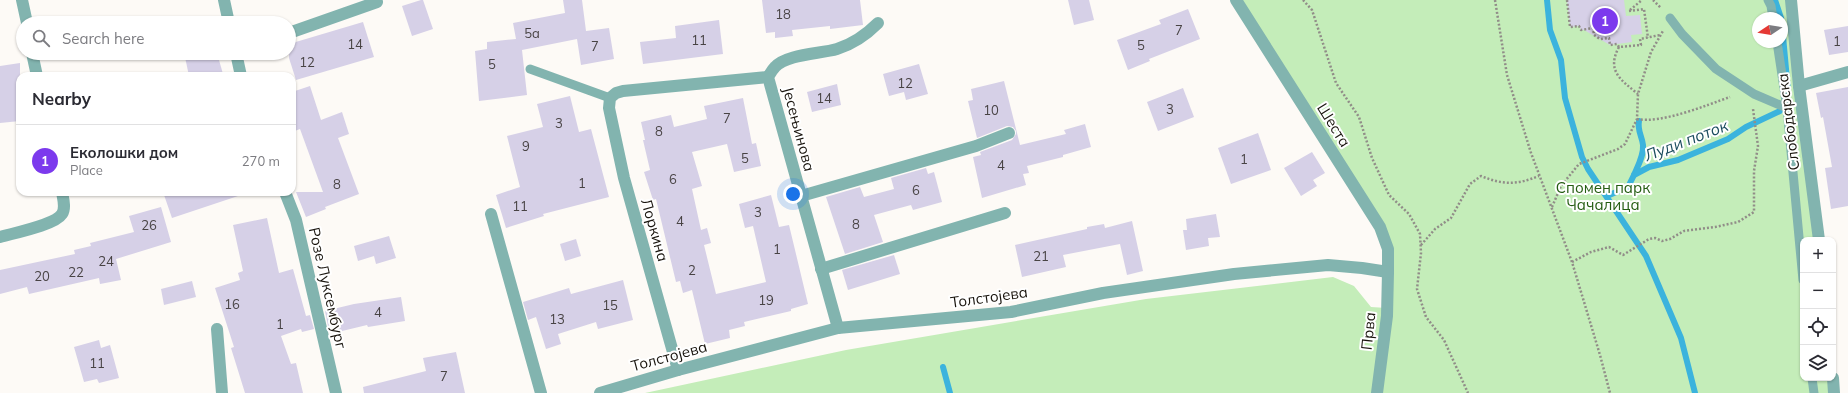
<!DOCTYPE html>
<meta charset="utf-8">
<style>
:root{--surface:#fff;--page:#f2f2f3;--text:#2b2b33;--muted:#7c7c81;--line:#e1e1e2;--accent:#7c3aed}
body{margin:0;font-family:Mulish,sans-serif;background:var(--page);color:var(--text)}
.controls{position:absolute;right:12px;bottom:12px;display:grid;overflow:hidden;border-radius:8px;box-shadow:0 1px 3px #0004}
.controls button{width:36px;height:36px;display:grid;place-items:center;padding:0;border:0;border-bottom:1px solid var(--line);background:var(--surface);color:var(--text);font:20px sans-serif}
.compass{position:absolute;left:1752px;top:12px;width:36px;height:36px;border-radius:50%;background:var(--surface);box-shadow:0 1px 3px #0004;rotate:258deg}
.you{position:absolute;left:793px;top:194px;width:14px;height:14px;margin:-10px;border:3px solid #fff;border-radius:50%;background:#1a73e8;box-shadow:0 0 0 6px #1a73e833}
.badge{display:grid;place-items:center;width:26px;height:26px;border-radius:50%;background:var(--accent);color:#fff;font-size:13px;font-weight:700}
.pin{position:absolute;translate:-50% -50%;border:2px solid #fff;box-shadow:0 1px 4px #0006}
.list{margin:0;padding:0;list-style:none}
h2{display:flex;justify-content:space-between;align-items:center;height:52px;margin:0;padding:0 16px;font-size:17px}
h2 small{font-size:13px;font-weight:400;color:var(--muted)}
.list li{display:grid;grid-template-columns:26px 1fr auto;gap:12px;align-items:center;box-sizing:border-box;height:72px;padding:0 16px;border-top:1px solid var(--line)}
.list b{display:block;font-size:15px;white-space:nowrap}
.list p{margin:0;font-size:13px;white-space:nowrap;color:var(--muted)}
.list em{font-size:13px;font-style:normal;color:var(--muted)}
.icon{flex:none;width:22px;height:22px;fill:none;stroke:currentColor;stroke-width:2;stroke-linecap:round;stroke-linejoin:round}
.map{position:relative;flex:none;width:1848px;height:393px;overflow:hidden}
.search{position:absolute;background:var(--surface);box-shadow:0 1px 3px #0004;left:16px;top:16px;width:280px;height:44px;display:flex;align-items:center;gap:10px;box-sizing:border-box;padding:0 14px;border-radius:22px;color:var(--muted);font-size:15px}
.panel{position:absolute;background:var(--surface);box-shadow:0 1px 3px #0004;left:16px;top:72px;width:280px;height:124px;border-radius:12px}
.map>svg:first-child{display:block}
.green{fill:#c4edb9;fill-rule:evenodd}
.lines{fill:none;stroke-linecap:round;stroke-linejoin:round}
.stream{stroke:#3bb3dd;stroke-width:6}
.building{fill:#d6d0e7}
.path{stroke:#918d88;stroke-width:2.5;stroke-dasharray:2 2;stroke-linecap:butt}
.service{stroke:#82b4af;stroke-width:9}
.minor{stroke:#82b4af;stroke-width:12}
.labels{text-anchor:middle;dominant-baseline:central;stroke-width:4;stroke-linejoin:round;paint-order:stroke}
.number-label{font-size:13px;fill:#484344}
.street-label{font-size:15px;fill:#19140d;stroke:#fff}
.park-label{font-size:15px;fill:#255d12;stroke:#fff}
.water-label{font-size:16px;font-style:italic;fill:#1c4d5f;stroke:#fff}
</style>
<div class="map">
<svg width="1848" height="393" viewBox="0 0 1848 393">
<rect width="100%" height="100%" fill="#fdfaf6"/>
<path class="green" d="M 1236,0 L 1791,0 L 1819,240 L 1803,240 L 1803,378 L 1833,378 L 1834,393 L 645,393 L 846,350 L 1146,299 L 1333,277 L 1354,286 L 1371,307 L 1387,308 L 1388,249 ZM 1758,18 L 1782,18 L 1782,42 L 1758,42 Z"/>
<g class="lines">
<g class="stream">
<polyline points="1547,0 1550,30 1561,60 1565,98 1582,157 1588,169 1646,256 1681,338 1695,393"/>
<polyline points="1775,0 1781,18"/>
<polyline points="1782,25 1788,91"/>
<path d="M 1634,175 C 1638,166 1644,155 1643,145 C 1642,136 1637,130 1639,121"/>
<polyline points="1607,196 1628,187 1634,175 1649,167 1678,160 1728,139 1746,127 1780,111"/>
<polyline points="943,367 950,393"/>
</g>
</g>
<g class="building">
<polygon points="421,0 423,0 433,29 412,36 402,6"/>
<polygon points="563,0 582,0 586,31 609,28 614,59 581,65 577,39 522,50 527,95 479,101 475,51 487,49 487,42 516,39 513,23 565,13"/>
<polygon points="762,0 860,0 863,25 830,29 830,26 792,30 793,36 775,38 775,32 766,33"/>
<polygon points="1068,0 1089,0 1094,20 1074,25"/>
<polygon points="1567,0 1624,0 1626,16 1640,15 1642,34 1631,35 1632,42 1610,45 1584,30 1581,30 1579,26 1570,27"/>
<polygon points="1188,9 1200,39 1149,59 1150,61 1128,70 1117,40 1161,24 1159,20"/>
<polygon points="719,20 723,54 643,64 640,42 676,38 675,26"/>
<polygon points="363,22 374,57 296,80 289,58 289,44"/>
<polygon points="1848,26 1848,52 1829,55 1824,30"/>
<polygon points="203,53 217,53 223,74 213,76 189,76 185,57"/>
<polygon points="20,63 20,121 0,123 0,66"/>
<polygon points="919,64 928,94 906,100 904,92 889,96 883,74"/>
<polygon points="1004,81 1020,145 1066,134 1064,130 1085,124 1091,147 1063,155 1063,157 1027,166 1029,173 1023,174 1026,185 982,198 973,157 981,155 980,152 1012,140 1016,134 1016,131 1013,127 1007,126 977,138 968,101 973,100 971,89"/>
<polygon points="837,84 841,105 812,112 807,92"/>
<polygon points="310,86 321,120 342,112 349,134 338,138 359,194 325,207 326,209 306,217 296,192 323,192 300,129 292,132 292,92"/>
<polygon points="1848,87 1848,206 1831,209 1825,168 1832,167 1823,117 1821,118 1816,93"/>
<polygon points="1183,88 1194,117 1158,131 1147,102"/>
<polygon points="570,96 579,132 591,129 609,197 543,214 544,216 506,228 496,195 520,187 507,136 543,127 537,104"/>
<polygon points="743,98 752,144 756,143 761,166 734,172 727,144 692,152 702,186 692,189 701,230 707,228 711,243 704,245 716,294 766,282 753,226 745,228 739,204 771,195 779,227 789,225 808,304 791,309 791,311 744,322 745,326 729,330 730,338 705,344 692,290 683,293 680,281 676,282 656,199 653,200 644,172 650,170 643,140 645,140 641,122 671,115 674,127 707,119 704,106"/>
<polygon points="1258,133 1271,170 1231,184 1218,148"/>
<polygon points="1312,152 1325,173 1313,180 1317,186 1301,196 1284,168"/>
<polygon points="926,168 928,174 934,172 942,202 913,210 911,205 874,215 883,242 845,254 826,197 860,187 864,197 894,189 891,178"/>
<polygon points="163,192 241,192 241,195 172,218"/>
<polygon points="161,207 171,242 116,259 121,280 100,284 99,278 29,294 27,287 0,294 0,270 75,254 74,250 91,246 90,243 134,232 129,216"/>
<polygon points="1216,214 1220,237 1208,238 1209,246 1186,250 1183,230 1187,230 1186,219"/>
<polygon points="267,218 279,273 293,269 306,316 310,315 314,329 302,332 301,329 281,336 291,364 296,363 303,393 245,393 231,348 234,347 215,288 240,280 238,273 243,271 233,225"/>
<polygon points="1132,221 1143,271 1127,275 1120,244 1063,255 1066,267 1022,277 1015,245 1087,229 1087,227 1104,224 1105,228"/>
<polygon points="389,236 396,258 376,264 374,256 358,261 354,246"/>
<polygon points="576,239 581,256 565,261 560,244"/>
<polygon points="894,255 900,274 848,290 842,270"/>
<polygon points="623,280 633,320 598,329 596,322 558,334 561,344 546,349 536,317 528,320 523,302 569,288 571,294"/>
<polygon points="192,281 196,297 164,305 161,289"/>
<polygon points="401,297 405,321 368,327 367,325 338,332 336,324 328,326 325,311 354,304"/>
<polygon points="99,340 101,348 110,345 119,378 99,383 97,379 84,382 74,347"/>
<polygon points="456,352 465,393 364,393 363,387 426,371 423,358"/>
</g>
<g class="lines">
<g class="path">
<polyline points="1303,0 1312,10 1336,83 1359,117 1372,158 1389,195 1409,214 1420,234 1421,253 1417,289 1426,317 1444,340 1468,393"/>
<polyline points="1495,0 1507,75 1531,153 1572,262 1600,355 1610,393"/>
<polyline points="1567,0 1570,27 1579,26 1581,30 1593,28 1594,35 1600,39 1609,38 1610,45 1617,44 1619,47 1641,45 1640,39 1660,35"/>
<polyline points="1653,0 1661,8"/>
<polyline points="1630,10 1642,0"/>
<polyline points="1629,11 1644,9 1648,38"/>
<path d="M 1619,47 C 1606,71 1621,80 1638,94"/>
<path d="M 1637,119 C 1661,124 1707,105 1730,97"/>
<polyline points="1552,207 1561,186 1579,164 1618,149 1625,144 1637,119 1638,94 1651,52 1663,31"/>
<path d="M 1421,245 L 1435,229 L 1451,218 L 1470,184 L 1481,176 C 1503,185 1517,185 1539,176"/>
<polyline points="1572,262 1591,252 1609,247 1623,255 1649,239 1655,238 1662,241 1670,239 1684,231 1715,227 1738,222 1754,212 1754,171 1758,146 1753,109"/>
</g>
<g class="service">
<polyline points="1768,0 1771,6 1773,18"/>
<polyline points="1670,18 1682,34 1716,69 1754,94 1787,108"/>
<polyline points="1777,42 1787,108 1803,280"/>
<polyline points="530,69 610,98"/>
<polyline points="1812,378 1814,393"/>
</g>
<g class="minor">
<polyline points="22,0 27,23"/>
<polyline points="224,0 229,23"/>
<polyline points="1236,0 1380,227 1388,249 1388,272 1387,316 1377,393"/>
<polyline points="1791,0 1799,86 1819,240"/>
<polyline points="289,33 377,2"/>
<polyline points="32,53 37,76"/>
<polyline points="236,53 241,76"/>
<polyline points="1799,86 1848,72"/>
<polyline points="285,192 296,220 336,393"/>
<polyline points="801,196 976,146 1009,133"/>
<polyline points="491,214 541,393"/>
<path d="M 0,237 C 14,233 55,225 62,214 C 66,208 63,198 62,192"/>
<polyline points="821,269 1005,213"/>
<path d="M 838,328 L 768,77 C 770,74 772,70 775,67 C 787,54 820,54 837,49 C 853,44 866,35 878,23"/>
<polyline points="217,329 222,393"/>
<polyline points="678,370 624,178 609,108 610,98 616,93 623,91 768,77"/>
<polyline points="1833,378 1834,393"/>
<polyline points="600,393 678,370 838,328 1011,312 1103,293 1234,274 1328,265 1362,268 1388,272"/>
</g>
</g>
<g class="labels">
<g class="number-label">
<text x="783" y="14">18</text>
<text x="1179" y="30">7</text>
<text x="532" y="33">5a</text>
<text x="699" y="40">11</text>
<text x="1837" y="41">1</text>
<text x="355" y="44">14</text>
<text x="1141" y="45">5</text>
<text x="595" y="46">7</text>
<text x="307" y="62">12</text>
<text x="492" y="64">5</text>
<text x="905" y="83">12</text>
<text x="824" y="98">14</text>
<text x="1170" y="109">3</text>
<text x="991" y="110">10</text>
<text x="727" y="118">7</text>
<text x="559" y="123">3</text>
<text x="659" y="131">8</text>
<text x="526" y="146">9</text>
<text x="745" y="158">5</text>
<text x="1244" y="159">1</text>
<text x="1001" y="165">4</text>
<text x="673" y="179">6</text>
<text x="582" y="183">1</text>
<text x="337" y="184">8</text>
<text x="916" y="190">6</text>
<text x="520" y="206">11</text>
<text x="758" y="212">3</text>
<text x="680" y="221">4</text>
<text x="856" y="224">8</text>
<text x="149" y="225">26</text>
<text x="777" y="249">1</text>
<text x="1041" y="256">21</text>
<text x="106" y="261">24</text>
<text x="692" y="270">2</text>
<text x="76" y="272">22</text>
<text x="42" y="276">20</text>
<text x="766" y="300">19</text>
<text x="232" y="304">16</text>
<text x="610" y="305">15</text>
<text x="378" y="312">4</text>
<text x="557" y="319">13</text>
<text x="280" y="324">1</text>
<text x="97" y="363">11</text>
<text x="444" y="376">7</text>
</g>
<g class="street-label">
<text transform="translate(1788 122) rotate(-97)">Слободарска</text>
<text transform="translate(1334 125) rotate(58)">Шеста</text>
<text transform="translate(799 129) rotate(75)">Јесењинова</text>
<text transform="translate(655 230) rotate(74)">Лоркина</text>
<text transform="translate(328 288) rotate(77)">Розе Луксембург</text>
<text transform="translate(989 297) rotate(-8)">Толстојева</text>
<text transform="translate(1368 331) rotate(-84)">Прва</text>
<text transform="translate(669 356) rotate(-15)">Толстојева</text>
</g>
<g class="park-label">
<text x="1603" y="187">Спомен парк<tspan x="1603" dy="17">Чачалица</tspan></text>
</g>
<g class="water-label">
<text transform="translate(1686 140) rotate(-21)">Луди поток</text>
</g>
</g>
</svg>
<div class="controls">
<button>+</button>
<button>−</button>
<button><svg class="icon" aria-label="locate" viewBox="0 0 24 24"><circle cx="12" cy="12" r="6"/><path d="M12 2v4M12 18v4M2 12h4M18 12h4"/></svg></button>
<button><svg class="icon" aria-label="layers" viewBox="0 0 24 24"><path d="M12 4l9 5-9 5-9-5zM3 14l9 5 9-5"/></svg></button>
</div>
<svg class="compass" viewBox="-18 -18 36 36"><path d="M0-13l5 13h-10z" fill="#e53935"/><path d="M0 13l5-13h-10z" fill="#7c7c81"/></svg>
<div class="you"></div>
<div class="pin badge" style="left:1605px;top:21px">1</div>
<div class="search"><svg class="icon" aria-label="search" viewBox="0 0 24 24"><circle cx="10" cy="10" r="6"/><path d="M15 15l6 6"/></svg>Search here</div>
<section class="panel">
<h2>Nearby<small></small></h2>
<ul class="list">
<li><span class="badge">1</span><div><b>Еколошки дом</b><p>Place</p></div><em>270 m</em></li>
</ul>
</section>
</div>
